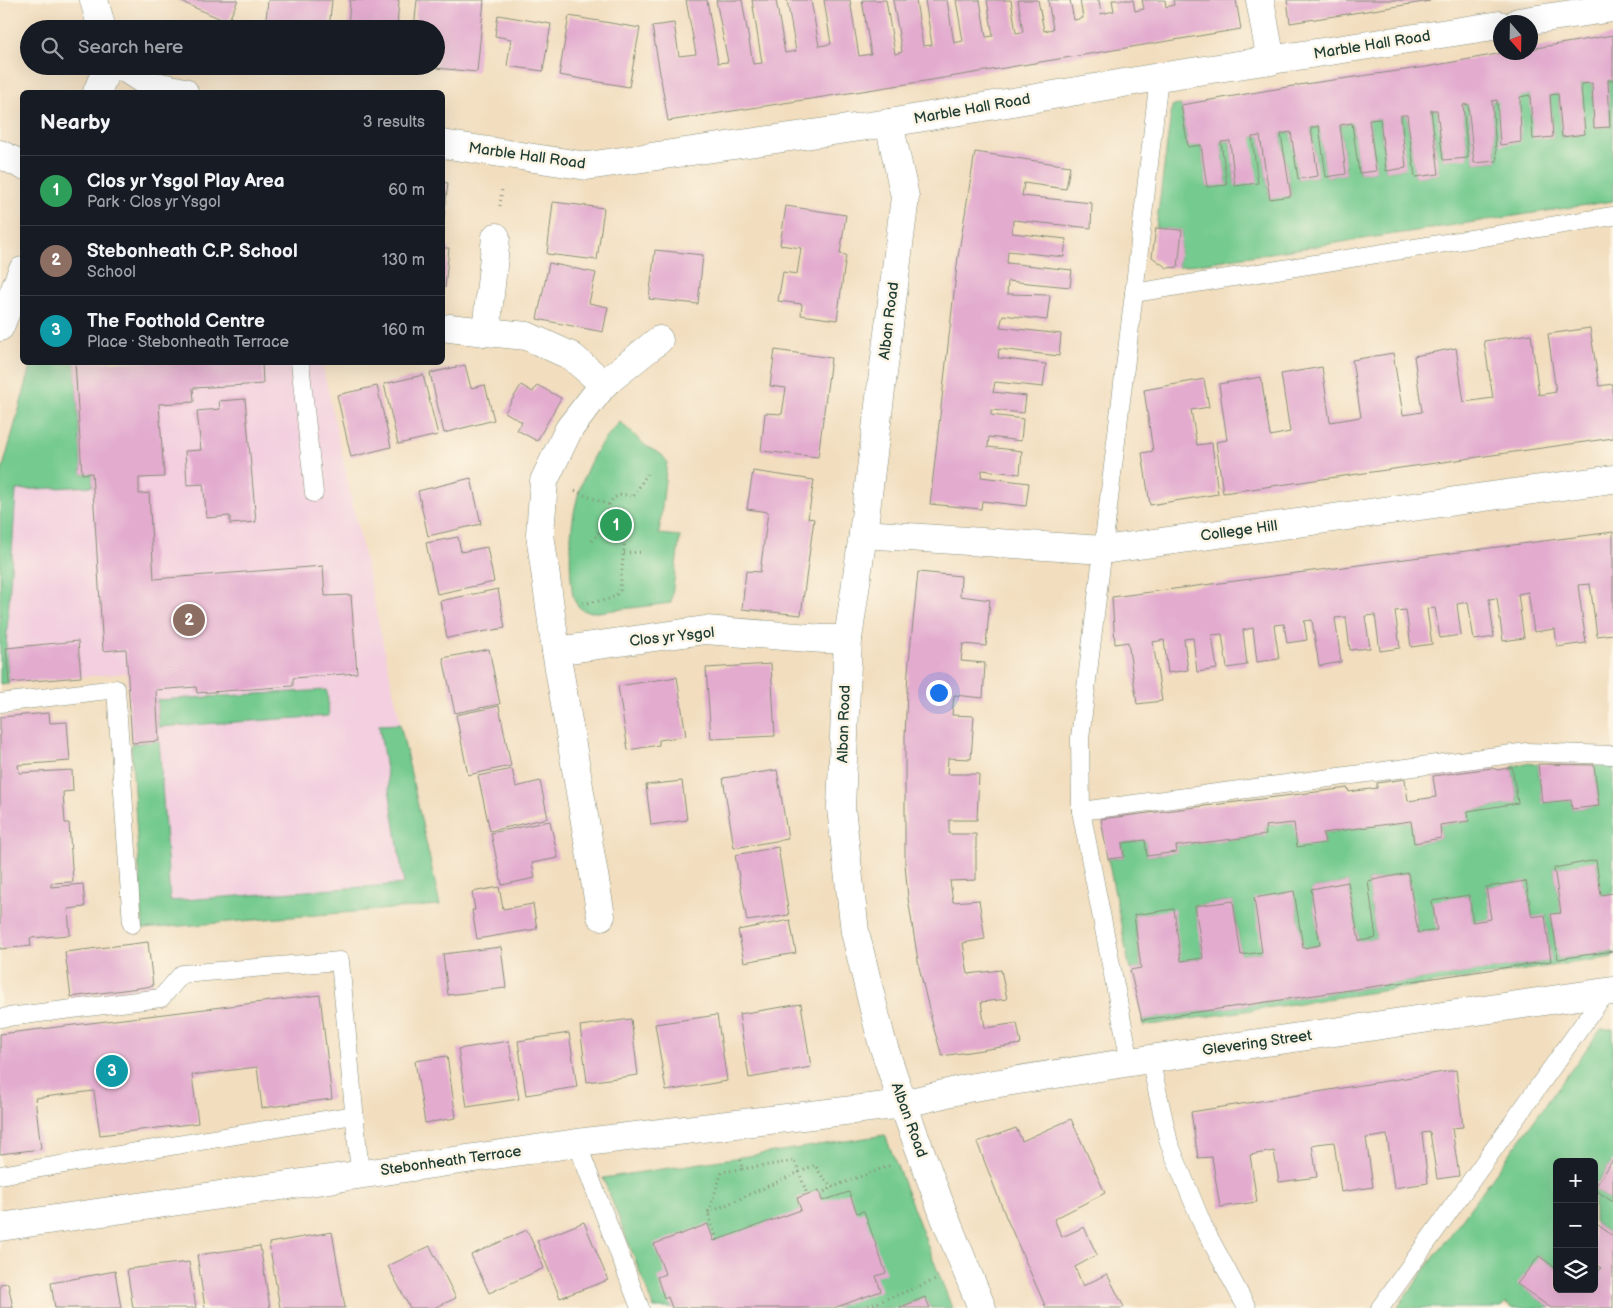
<!DOCTYPE html>
<meta charset="utf-8">
<style>
:root{--surface:#171b24;--page:#242831;--text:#f1f3f6;--muted:#9ea1a6;--line:#363941;--accent:#0b8043}
body{margin:0;font-family:"Balsamiq Sans",sans-serif;background:var(--page);color:var(--text)}
.controls{position:absolute;right:15px;bottom:15px;display:grid;overflow:hidden;border-radius:8px;box-shadow:0 5px 20px #0002}
.controls button{width:45px;height:45px;display:grid;place-items:center;padding:0;border:0;border-bottom:1px solid var(--line);background:var(--surface);color:var(--text);font:25px sans-serif}
.compass{position:absolute;left:1493px;top:15px;width:45px;height:45px;border-radius:50%;background:var(--surface);box-shadow:0 5px 20px #0002;rotate:160deg}
.you{position:absolute;left:938px;top:692px;width:18px;height:18px;margin:-12px;border:4px solid #fff;border-radius:50%;background:#1a73e8;box-shadow:0 0 0 8px #1a73e833}
.badge{display:grid;place-items:center;width:32px;height:32px;border-radius:50%;background:var(--accent);color:#fff;font-size:16px;font-weight:700}
.pin{position:absolute;translate:-50% -50%;border:2px solid #fff;box-shadow:0 1px 5px #0006}
.list{margin:0;padding:0;list-style:none}
h2{display:flex;justify-content:space-between;align-items:center;height:65px;margin:0;padding:0 20px;font-size:21px}
h2 small{font-size:16px;font-weight:400;color:var(--muted)}
.list li{display:grid;grid-template-columns:32px 1fr auto;gap:15px;align-items:center;box-sizing:border-box;height:70px;padding:0 20px;border-top:1px solid var(--line)}
.list b{display:block;font-size:19px;white-space:nowrap}
.list p{margin:0;font-size:16px;white-space:nowrap;color:var(--muted)}
.list em{font-size:16px;font-style:normal;color:var(--muted)}
.icon{flex:none;width:28px;height:28px;fill:none;stroke:currentColor;stroke-width:2;stroke-linecap:round;stroke-linejoin:round}
.map{position:relative;flex:none;width:1613px;height:1308px;overflow:hidden}
.search{position:absolute;background:var(--surface);box-shadow:0 5px 20px #0002;left:20px;top:20px;width:425px;height:55px;display:flex;align-items:center;gap:12px;box-sizing:border-box;padding:0 18px;border-radius:28px;color:var(--muted);font-size:19px}
.panel{position:absolute;background:var(--surface);box-shadow:0 5px 20px #0002;left:20px;top:90px;width:425px;height:275px;border-radius:8px}
.map>svg:first-child{display:block}
.built{fill:#f3cfdf}
.green{fill:#74ca8f;stroke:#4a8462}
.building{fill:#e3accf}
.lines{fill:none;stroke-linecap:round;stroke-linejoin:round}
.service-casing{stroke:#888e7a;stroke-width:19}
.minor-casing{stroke:#888e7a;stroke-width:29}
.path{stroke:#888e7a;stroke-width:3;stroke-dasharray:1 4;stroke-linecap:butt}
.service{stroke:#fff;stroke-width:18}
.minor{stroke:#fff;stroke-width:28}
.path-bridge{stroke:#888e7a;stroke-width:3;stroke-dasharray:1 4;stroke-linecap:butt}
.labels{text-anchor:middle;dominant-baseline:central;stroke-width:5;stroke-linejoin:round;paint-order:stroke}
.street-label{font-size:15px;fill:#1f3d34;stroke:#fcf5e5}
</style>
<div class="map">
<svg width="1613" height="1308" viewBox="0 0 1613 1308">
<rect width="100%" height="100%" fill="#fcf5e5"/>
<filter id="ink" filterUnits="userSpaceOnUse"><feTurbulence type="fractalNoise" baseFrequency=".02" numOctaves="2"/><feDisplacementMap in="SourceGraphic" scale="10" xChannelSelector="R" yChannelSelector="G"/><feConvolveMatrix kernelMatrix="1 2 1 2 8 2 1 2 1" color-interpolation-filters="sRGB"/></filter>
<filter id="wash" filterUnits="userSpaceOnUse"><feTurbulence type="fractalNoise" baseFrequency=".0096" numOctaves="4" result="noise"/><feDisplacementMap in="SourceGraphic" scale="20" xChannelSelector="R" yChannelSelector="G"/><feGaussianBlur stdDeviation="1.12" result="paint"/><feColorMatrix in="noise" values="0 0 0 0 0 0 0 0 0 0 0 0 0 0 0 0 0 1.4 0 .05"/><feComposite in="paint" operator="in"/></filter>
<g filter="url(#wash)">
<rect width="100%" height="100%" fill="#f2debf"/>
<polygon class="built" points="31,363 322,363 440,905 143,929 127,673 0,684 0,476"/>
<g class="green">
<polygon points="1608,80 1613,80 1613,201 1178,267 1182,230 1156,228 1172,106 1181,105 1188,147 1201,145 1207,187 1227,184 1221,142 1230,141 1235,185 1252,137 1260,136 1270,199 1291,195 1281,134 1291,132 1298,179 1318,176 1311,128 1319,126 1326,177 1346,174 1340,125 1352,123 1359,173 1376,171 1369,120 1380,119 1386,171 1405,168 1401,115 1407,115 1415,177 1439,174 1431,110 1437,110 1443,160 1468,157 1463,105 1468,104 1474,163 1497,161 1492,101 1530,95 1534,138 1553,137 1550,95 1558,94 1562,137 1584,134 1581,84 1592,83 1594,127 1610,127"/>
<polygon points="32,363 75,363 82,474 92,473 93,486 16,490 6,648 9,683 0,684 0,478"/>
<path d="M 620,422 L 646,446 L 662,455 L 667,462 L 659,534 L 680,536 L 671,603 L 598,612 C 592,612 584,612 580,608 C 572,602 572,588 571,579 C 568,538 573,496 592,459 C 599,445 609,434 620,422 Z"/>
<polygon points="327,690 329,716 158,727 157,700"/>
<polygon points="400,724 440,905 143,929 131,744 159,741 170,901 404,884 379,725"/>
<polygon points="1525,763 1538,764 1542,802 1571,800 1572,809 1599,806 1594,765 1613,766 1613,893 1601,895 1596,861 1554,868 1561,913 1551,915 1558,959 1613,951 1613,957 1143,1026 1142,1020 1551,961 1545,916 1532,917 1526,881 1486,887 1491,919 1473,922 1469,895 1432,902 1437,930 1418,933 1408,873 1368,881 1376,938 1359,941 1348,882 1311,889 1320,945 1303,948 1294,892 1276,894 1262,952 1241,955 1233,901 1195,906 1203,958 1181,961 1156,912 1134,915 1141,968 1130,970 1108,859 1124,857 1122,843 1145,840 1147,856 1177,852 1176,846 1265,835 1265,826 1294,823 1325,842 1323,833 1411,821 1414,843 1441,838 1440,825 1469,821 1468,811 1518,803 1512,767"/>
<polygon points="1601,1029 1613,1029 1613,1160 1594,1187 1594,1162 1557,1162 1557,1269 1539,1256 1518,1284 1551,1308 1512,1308 1505,1303 1501,1308 1397,1308"/>
<polygon points="885,1135 952,1308 930,1308 925,1297 899,1308 654,1308 603,1178"/>
<polygon points="1594,1189 1613,1202 1613,1236 1594,1222"/>
</g>
<g id="blocks">
<g class="building">
<polygon points="177,0 238,0 228,22"/>
<polygon points="268,0 332,0 329,29 265,29"/>
<polygon points="350,0 399,0 397,28 348,29"/>
<polygon points="417,0 484,0 477,72 436,68 436,29 414,29"/>
<polygon points="686,0 707,0 718,63 728,62 716,0 742,0 753,64 762,63 752,0 776,0 785,53 796,51 787,0 811,0 819,46 831,44 824,0 850,0 859,56 871,54 862,0 886,0 895,54 902,52 893,0 916,0 923,46 932,45 925,0 947,0 954,43 963,41 956,0 980,0 986,37 993,36 987,0 1011,0 1016,33 1023,32 1018,0 1038,0 1044,31 1053,29 1048,0 1070,0 1074,20 1083,18 1080,0 1099,0 1101,14 1114,11 1112,0 1133,0 1135,11 1144,9 1142,0 1165,0 1166,7 1174,5 1173,0 1236,0 1241,29 907,84 668,121 652,26 674,23 679,56 696,54"/>
<polygon points="1287,0 1429,0 1430,1 1290,23"/>
<polygon points="498,15 551,24 543,71 507,66 511,39 495,36"/>
<polygon points="569,16 640,28 629,87 559,75"/>
<polygon points="1613,35 1613,80 1608,80 1610,127 1594,128 1592,83 1581,84 1585,134 1562,137 1558,94 1550,95 1553,137 1533,139 1530,95 1520,97 1521,142 1500,145 1497,100 1492,101 1497,161 1474,163 1468,104 1463,105 1468,158 1443,160 1437,110 1431,110 1439,174 1415,177 1407,115 1401,115 1406,168 1386,171 1380,119 1369,120 1376,171 1359,173 1352,123 1340,125 1346,174 1326,177 1319,126 1311,128 1318,176 1298,179 1291,132 1281,134 1291,196 1270,199 1260,136 1252,137 1258,183 1235,186 1230,141 1221,142 1227,185 1207,187 1201,145 1188,147 1181,105 1305,84 1426,67 1508,52 1530,52 1530,49"/>
<polygon points="975,152 1070,166 1066,189 1024,183 1022,196 1092,203 1091,228 1013,220 1012,233 1066,239 1064,257 1008,251 1007,263 1072,270 1070,287 1008,281 1007,294 1050,295 1047,320 1003,315 1000,327 1061,334 1059,356 999,349 998,358 1046,364 1043,387 995,382 993,392 1026,396 1024,413 991,410 991,415 1023,419 1021,441 989,437 988,447 1022,451 1020,474 982,470 981,477 1029,483 1026,506 982,501 981,509 930,504 958,257"/>
<polygon points="442,182 448,183 444,218 442,218"/>
<polygon points="553,202 604,208 597,260 547,254"/>
<polygon points="786,206 846,215 840,254 846,255 837,320 801,315 802,304 778,301 783,272 797,274 801,248 780,245"/>
<polygon points="1156,228 1182,230 1178,267 1167,268 1152,257"/>
<polygon points="442,248 449,248 445,288 442,287"/>
<polygon points="655,250 703,255 698,304 649,299"/>
<polygon points="549,263 596,273 589,303 608,307 603,332 537,319"/>
<polygon points="1590,328 1599,386 1613,384 1613,438 1223,493 1216,442 1227,440 1219,384 1261,377 1270,436 1290,432 1281,374 1322,367 1330,422 1361,417 1352,360 1393,353 1403,415 1422,412 1414,356 1456,348 1464,402 1493,398 1484,341 1531,334 1539,395 1556,392 1548,334"/>
<polygon points="775,350 831,358 818,457 761,451 765,413 782,414 786,388 770,386"/>
<polygon points="75,362 262,362 263,384 193,388 194,402 159,404 164,477 139,478 139,494 149,493 154,579 323,566 325,596 351,595 357,673 293,678 293,686 197,693 196,687 156,690 159,741 132,743 126,649 103,651 92,473 82,474"/>
<polygon points="465,365 471,388 485,385 494,420 444,433 430,373"/>
<polygon points="423,375 438,435 398,444 384,384"/>
<polygon points="1204,379 1209,407 1191,410 1197,445 1212,443 1218,494 1150,505 1142,453 1153,451 1144,390"/>
<polygon points="521,385 533,392 537,385 561,398 537,441 517,430 522,422 505,412"/>
<polygon points="377,386 391,447 351,457 337,395"/>
<polygon points="245,399 256,522 230,524 230,516 207,518 203,484 187,485 185,451 201,450 197,411 220,409 219,401"/>
<polygon points="753,471 814,480 808,518 814,519 801,615 742,609 746,571 760,572 768,512 747,509"/>
<polygon points="471,478 481,524 428,536 418,491"/>
<polygon points="1613,532 1613,634 1597,636 1590,584 1578,585 1586,643 1557,647 1555,629 1534,632 1528,592 1518,594 1524,638 1503,641 1497,598 1489,599 1494,637 1474,640 1468,602 1457,604 1461,635 1440,638 1435,608 1427,609 1432,644 1411,647 1406,610 1395,611 1400,648 1380,651 1375,615 1365,616 1370,648 1350,650 1346,617 1335,618 1341,662 1319,666 1312,620 1304,621 1307,640 1287,643 1284,624 1274,625 1279,659 1257,662 1253,628 1243,630 1247,665 1227,668 1222,634 1212,635 1217,669 1197,672 1193,638 1184,639 1188,670 1168,673 1164,640 1153,642 1162,701 1137,704 1128,642 1115,644 1112,597"/>
<polygon points="458,537 461,552 487,547 494,582 437,594 426,543"/>
<polygon points="918,572 961,576 960,596 990,600 986,646 963,644 961,661 985,663 983,698 954,695 952,715 974,716 971,759 948,758 947,774 979,774 977,820 949,820 949,834 976,834 976,880 950,881 953,902 979,900 985,939 963,943 968,974 1001,970 1007,999 981,1002 985,1028 1017,1023 1021,1044 942,1056 933,1026 919,967 908,898 905,864 905,736 908,671"/>
<polygon points="498,589 505,628 447,638 440,601"/>
<polygon points="78,641 81,677 9,683 6,648"/>
<polygon points="489,649 500,704 455,713 443,658"/>
<polygon points="771,664 775,736 711,739 706,668"/>
<polygon points="677,677 686,736 659,740 659,745 628,750 618,686"/>
<polygon points="499,706 511,766 468,775 456,715"/>
<polygon points="49,713 50,723 67,722 70,761 18,765 19,773 72,770 73,791 63,792 65,823 69,823 73,882 51,883 51,887 83,884 85,907 68,909 70,935 30,938 31,946 0,949 0,717"/>
<polygon points="1538,764 1594,765 1599,806 1572,809 1571,800 1542,803"/>
<polygon points="1512,767 1518,803 1468,811 1469,821 1440,825 1441,838 1414,843 1411,821 1323,833 1325,843 1297,847 1294,823 1265,826 1266,835 1176,846 1177,852 1147,856 1145,840 1122,843 1124,857 1108,859 1101,819 1348,788 1349,792 1377,788 1377,783 1405,779 1408,801 1436,797 1433,776 1492,768 1498,770"/>
<polygon points="512,769 516,787 540,781 548,818 490,831 478,776"/>
<polygon points="777,770 788,839 734,848 723,778"/>
<polygon points="682,781 687,820 651,825 646,785"/>
<polygon points="550,821 558,858 532,863 535,878 502,885 491,833"/>
<polygon points="778,847 789,915 747,921 735,855"/>
<polygon points="1596,860 1601,895 1613,893 1613,951 1558,959 1551,914 1561,913 1554,868"/>
<polygon points="1408,873 1418,933 1437,930 1432,901 1469,895 1473,922 1491,919 1486,887 1526,881 1532,917 1545,915 1551,961 1142,1020 1130,970 1141,968 1134,915 1174,909 1181,961 1203,958 1195,906 1233,901 1241,955 1262,952 1254,898 1294,891 1303,948 1320,945 1311,889 1348,882 1359,941 1376,938 1368,881"/>
<polygon points="499,887 503,909 533,904 537,929 477,939 472,910 475,910 472,892"/>
<polygon points="790,920 796,953 744,962 738,930"/>
<polygon points="148,942 153,986 71,997 65,952"/>
<polygon points="501,947 506,988 448,995 443,954"/>
<polygon points="320,995 332,1099 262,1108 257,1067 192,1075 198,1123 100,1135 94,1091 35,1098 41,1149 0,1154 0,1034"/>
<polygon points="801,1004 811,1067 749,1078 739,1014"/>
<polygon points="717,1015 727,1081 666,1091 655,1024"/>
<polygon points="631,1019 638,1075 587,1082 580,1026"/>
<polygon points="569,1033 577,1087 526,1095 518,1041"/>
<polygon points="509,1041 519,1099 467,1107 458,1049"/>
<polygon points="447,1056 456,1118 425,1123 415,1061"/>
<polygon points="1456,1070 1463,1127 1452,1128 1459,1176 1437,1179 1430,1132 1422,1133 1428,1183 1394,1188 1387,1135 1375,1137 1366,1138 1373,1187 1341,1192 1334,1142 1317,1144 1312,1145 1317,1177 1279,1182 1274,1151 1250,1155 1257,1202 1220,1207 1212,1157 1198,1158 1191,1112"/>
<polygon points="1071,1119 1105,1193 1054,1219 1062,1237 1084,1227 1097,1255 1075,1267 1083,1286 1107,1274 1124,1307 1122,1308 1046,1308 1006,1217 977,1142 1016,1128 1022,1141"/>
<polygon points="1613,1160 1613,1202 1594,1189"/>
<polygon points="819,1190 822,1201 849,1192 857,1213 864,1211 886,1273 876,1276 881,1291 834,1308 672,1308 668,1297 664,1298 657,1277 665,1274 654,1244 708,1224 714,1241 801,1210 797,1198"/>
<polygon points="584,1222 608,1280 560,1298 537,1241"/>
<polygon points="1594,1222 1613,1236 1613,1308 1551,1308 1517,1284 1539,1256 1557,1269 1557,1289 1594,1289 1594,1278 1601,1268 1594,1263"/>
<polygon points="527,1230 544,1268 489,1293 471,1255"/>
<polygon points="332,1232 345,1308 280,1308 269,1243"/>
<polygon points="260,1246 270,1308 205,1308 197,1255"/>
<polygon points="430,1246 456,1298 434,1308 410,1308 388,1266"/>
<polygon points="189,1262 196,1308 133,1308 127,1269"/>
<polygon points="115,1271 121,1308 55,1308 51,1283"/>
<polygon points="8,1283 13,1308 0,1308 0,1284"/>
<polygon points="925,1297 930,1308 899,1308"/>
</g>
</g>
</g>
<g filter="url(#ink)">
<use href="#blocks" fill-opacity="0" stroke="#888e7a" stroke-width="1"/>
<g class="lines">
<g class="service-casing">
<g id="service">
<polyline points="1134,293 1613,216"/>
<polyline points="300,362 314,493"/>
<polyline points="0,703 116,689 132,924"/>
<polyline points="1081,811 1527,752 1613,755"/>
<polyline points="0,1018 161,998 182,974 340,961 360,1174"/>
<polyline points="1150,1059 1169,1143 1204,1228 1247,1308"/>
<polyline points="1130,1062 1081,811 1080,738 1134,293 1159,77"/>
<polyline points="577,1143 640,1308"/>
<polyline points="0,1175 354,1115"/>
<polyline points="1380,1308 1606,992"/>
</g>
</g>
<g class="minor-casing">
<g id="minor">
<polyline points="94,0 102,29"/>
<polyline points="1260,0 1271,61"/>
<polyline points="1518,22 1613,8"/>
<polyline points="122,66 151,85 184,92"/>
<polyline points="97,92 108,66"/>
<polyline points="889,123 905,197 863,534 848,639 841,808 855,932 882,1042 903,1104 945,1218 982,1308"/>
<polyline points="442,144 587,166 889,123 1159,77 1500,25"/>
<polyline points="0,154 22,165"/>
<polyline points="0,327 22,271"/>
<polyline points="449,328 486,332 496,237"/>
<polyline points="486,332 527,336 571,356 604,384"/>
<polyline points="863,534 1103,550 1613,479"/>
<polyline points="556,651 705,630 824,639 848,639"/>
<polyline points="601,916 556,651 540,534 544,481 569,429 604,384 659,340"/>
<polyline points="0,1227 577,1143 903,1104 968,1088 1150,1059 1613,991"/>
</g>
</g>
<g class="path">
<polyline points="500,206 502,188"/>
<polyline points="575,491 609,505"/>
<polyline points="592,541 611,517"/>
<polyline points="624,553 643,552"/>
<path d="M 583,603 C 596,601 613,602 620,590 L 626,525 C 597,519 609,486 633,497 L 647,474"/>
<polyline points="820,1194 833,1187"/>
<polyline points="708,1213 815,1165 823,1178 833,1187 891,1165"/>
<polyline points="717,1240 708,1213 722,1172 742,1169 740,1157"/>
<polyline points="864,1308 935,1280"/>
</g>
<use href="#service" class="service"/>
<use href="#minor" class="minor"/>
<polyline class="path-bridge" points="742,1169 795,1161 807,1194"/>
</g>
</g>
<g class="labels">
<g class="street-label">
<text transform="translate(1372 45) rotate(-9)">Marble Hall Road</text>
<text transform="translate(972 109) rotate(-10)">Marble Hall Road</text>
<text transform="translate(527 156) rotate(8)">Marble Hall Road</text>
<text transform="translate(889 321) rotate(-83)">Alban Road</text>
<text transform="translate(1239 531) rotate(-8)">College Hill</text>
<text transform="translate(672 637) rotate(-6)">Clos yr Ysgol</text>
<text transform="translate(844 724) rotate(-88)">Alban Road</text>
<text transform="translate(1257 1043) rotate(-8)">Glevering Street</text>
<text transform="translate(909 1120) rotate(70)">Alban Road</text>
<text transform="translate(451 1161) rotate(-8)">Stebonheath Terrace</text>
</g>
</g>
</svg>
<div class="controls">
<button>+</button>
<button>−</button>
<button><svg class="icon" aria-label="layers" viewBox="0 0 24 24"><path d="M12 4l9 5-9 5-9-5zM3 14l9 5 9-5"/></svg></button>
</div>
<svg class="compass" viewBox="-18 -18 36 36"><path d="M0-13l5 13h-10z" fill="#e53935"/><path d="M0 13l5-13h-10z" fill="#9ea1a6"/></svg>
<div class="you"></div>
<div class="pin badge" style="left:616px;top:525px;background:#2e9e5b">1</div>
<div class="pin badge" style="left:189px;top:620px;background:#8d6e63">2</div>
<div class="pin badge" style="left:112px;top:1071px;background:#0f9aa8">3</div>
<div class="search"><svg class="icon" aria-label="search" viewBox="0 0 24 24"><circle cx="10" cy="10" r="6"/><path d="M15 15l6 6"/></svg>Search here</div>
<section class="panel">
<h2>Nearby<small>3 results</small></h2>
<ul class="list">
<li><span class="badge" style="background:#2e9e5b">1</span><div><b>Clos yr Ysgol Play Area</b><p>Park · Clos yr Ysgol</p></div><em>60 m</em></li>
<li><span class="badge" style="background:#8d6e63">2</span><div><b>Stebonheath C.P. School</b><p>School</p></div><em>130 m</em></li>
<li><span class="badge" style="background:#0f9aa8">3</span><div><b>The Foothold Centre</b><p>Place · Stebonheath Terrace</p></div><em>160 m</em></li>
</ul>
</section>
</div>
